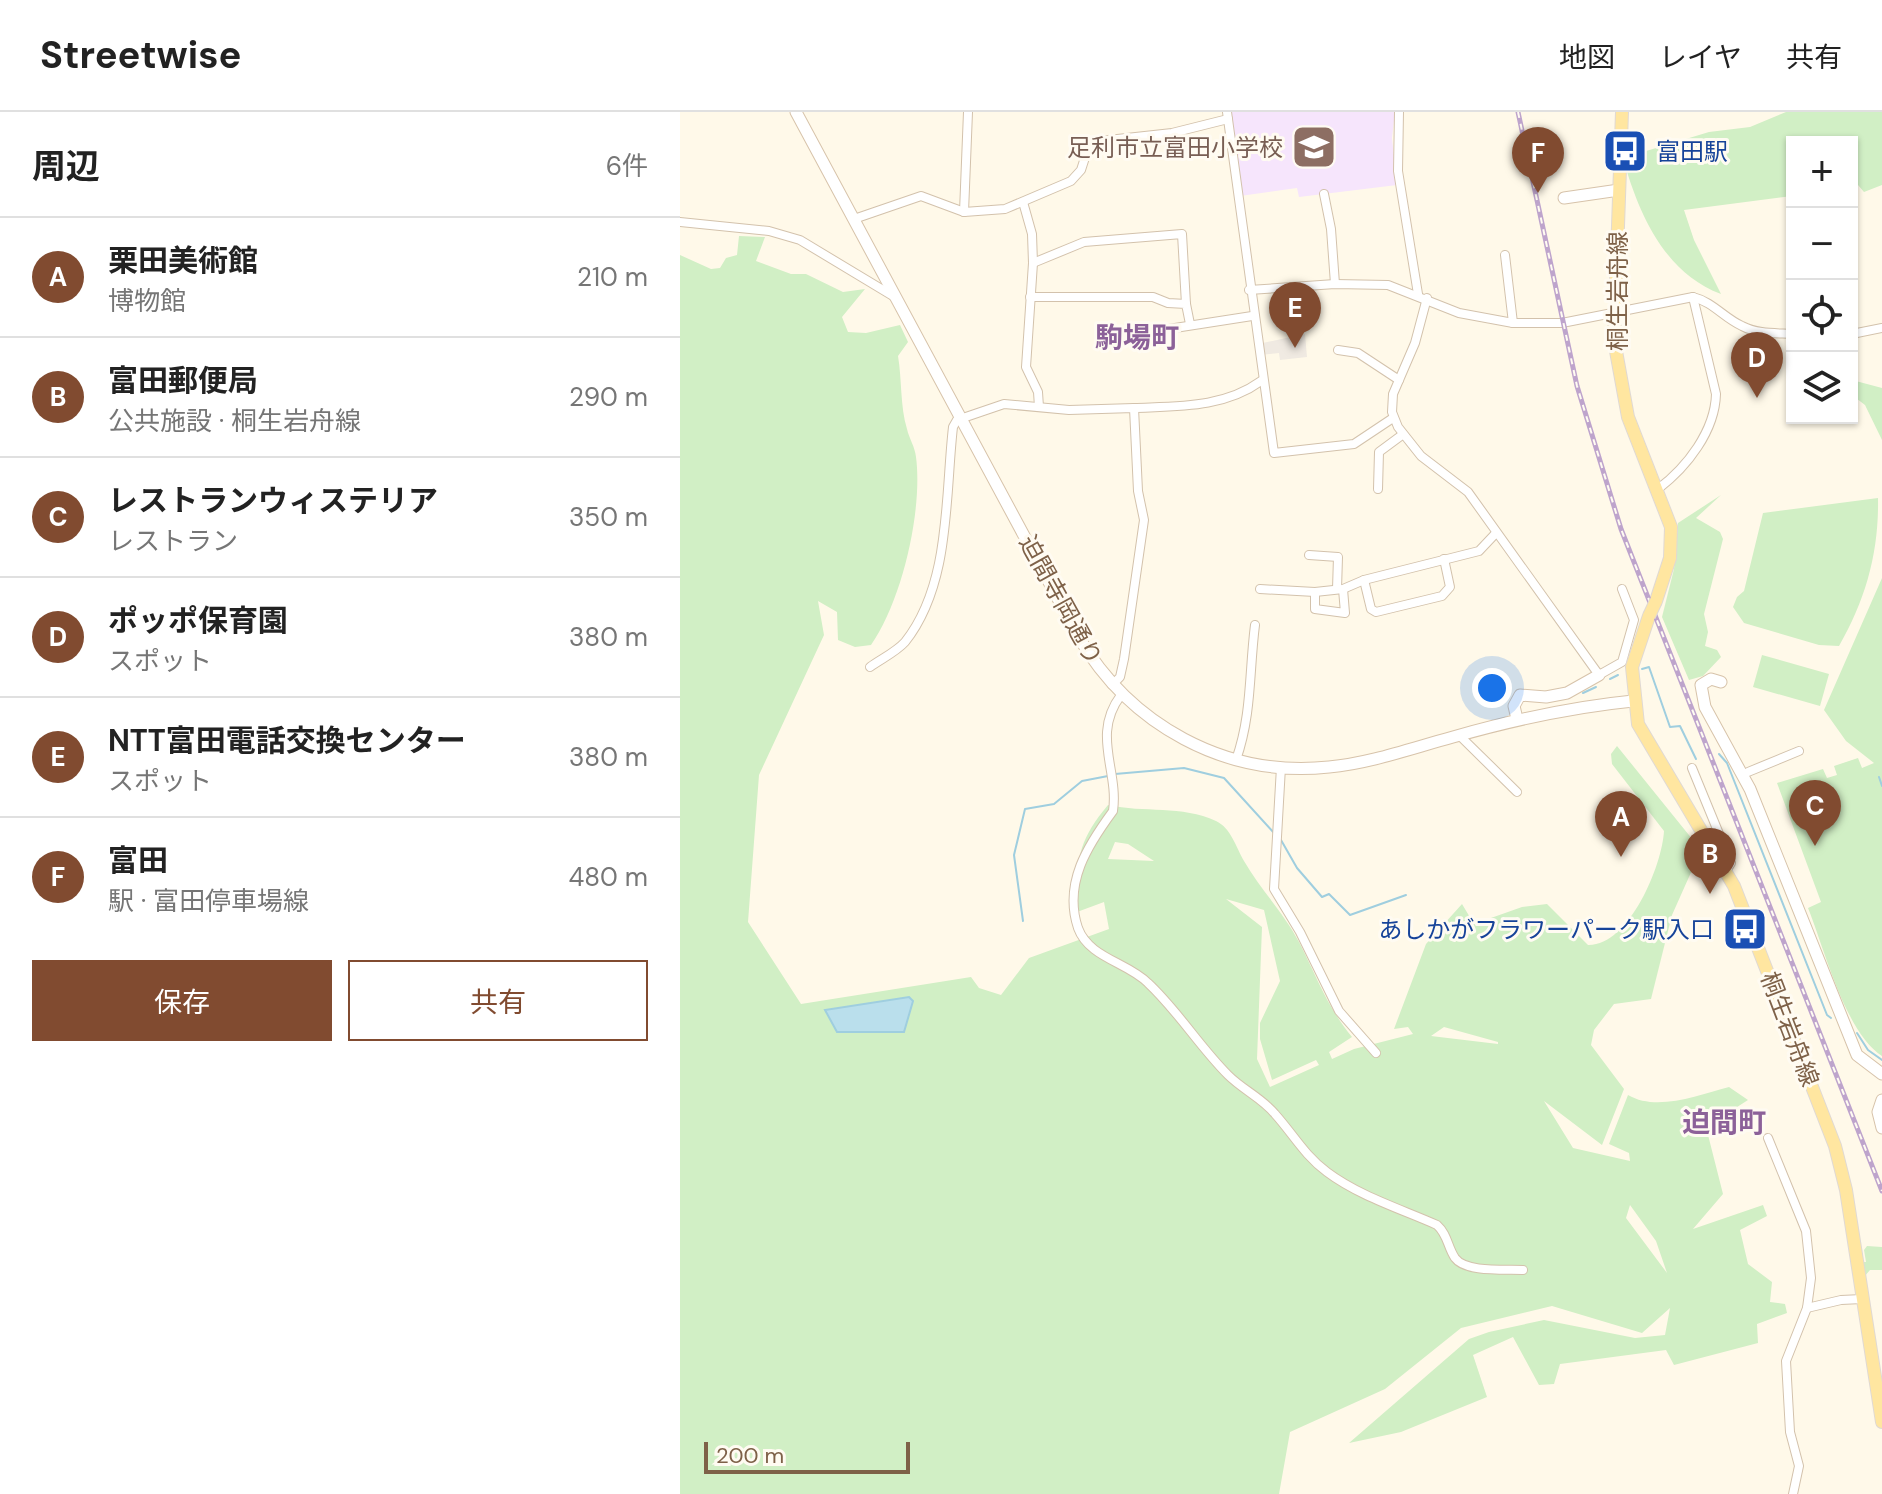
<!DOCTYPE html>
<html lang="ja">
<meta charset="utf-8">
<style>
:root{--surface:#fff;--page:#f2f2f2;--text:#222;--muted:#767676;--line:#e0e0e0;--accent:#814b30}
body{margin:0;font-family:"DM Sans","Noto Sans JP",sans-serif;background:var(--page);color:var(--text)}
.controls{position:absolute;right:24px;top:24px;display:grid;overflow:hidden;border-radius:0px;box-shadow:0 2px 6px #0004}
.controls button{width:72px;height:72px;display:grid;place-items:center;padding:0;border:0;border-bottom:2px solid var(--line);background:var(--surface);color:var(--text);font:40px sans-serif}
.scale{position:absolute;left:24px;bottom:20px;width:206px;box-sizing:border-box;padding-left:8px;border:4px solid #7e6148;border-top:0;font-size:22px;line-height:28px;white-space:nowrap;color:#7e6148;-webkit-text-stroke:6px #fffbf2;paint-order:stroke}
.you{position:absolute;left:812px;top:576px;width:28px;height:28px;margin:-20px;border:6px solid #fff;border-radius:50%;background:#1a73e8;box-shadow:0 0 0 12px #1a73e833}
.badge{display:grid;place-items:center;width:52px;height:52px;border-radius:50%;background:var(--accent);color:#fff;font-size:26px;font-weight:700}
.pin{position:absolute;translate:-50% -66px;filter:drop-shadow(0 2px 4px #0008)}
.pin::after{content:'';position:absolute;top:42px;width:28px;height:24px;background:inherit;clip-path:polygon(0 0,100% 0,50% 100%)}
.list{margin:0;padding:0;list-style:none}
h2{display:flex;justify-content:space-between;align-items:center;height:104px;margin:0;padding:0 32px;font-size:34px}
h2 small{font-size:26px;font-weight:400;color:var(--muted)}
.list li{display:grid;grid-template-columns:52px 1fr auto;gap:24px;align-items:center;box-sizing:border-box;height:120px;padding:0 32px;border-top:2px solid var(--line)}
.list b{display:block;font-size:30px;white-space:nowrap}
.list p{margin:0;font-size:26px;white-space:nowrap;color:var(--muted)}
.list em{font-size:26px;font-style:normal;color:var(--muted)}
.actions{display:flex;gap:16px;padding:24px 32px}
.actions a{flex:1;padding:18px 0;border:2px solid var(--accent);border-radius:0px;text-align:center;font-size:28px;color:var(--accent)}
.actions .main{background:var(--accent);color:#fff}
.icon{flex:none;width:44px;height:44px;fill:none;stroke:currentColor;stroke-width:2;stroke-linecap:round;stroke-linejoin:round}
.map{position:relative;flex:none;width:1202px;height:1382px;overflow:hidden}
header{display:flex;align-items:center;gap:48px;box-sizing:border-box;height:112px;padding:0 40px;background:var(--surface);border-bottom:2px solid var(--line)}
header strong{font-size:38px}
nav{display:flex;gap:44px;margin-inline-start:auto;font-size:28px}
main{display:flex}
aside{flex:1;background:var(--surface)}
.map>svg:first-child{display:block}
.industrial{fill:#f0eae2}
.education{fill:#f6e5fc}
.green{fill:#d1efc5;fill-rule:evenodd}
.water{fill:#badfec;stroke:#9fcedf;stroke-width:2}
.lines{fill:none;stroke-linecap:round;stroke-linejoin:round}
.stream{stroke:#9fcedf;stroke-width:2}
.street-casing{stroke:#d3c2ac;stroke-width:10}
.secondary-casing{stroke:#d7c3aa;stroke-width:13}
.primary-casing{stroke:#e0d9d3;stroke-width:14}
.street{stroke:#fff;stroke-width:8}
.secondary{stroke:#fff;stroke-width:11}
.primary{stroke:#ffe6a0;stroke-width:12}
.rail-casing{stroke:#bea4cc;stroke-width:5}
.rail{stroke:#fffbf2;stroke-width:2;stroke-dasharray:6;stroke-linecap:butt}
.primary-bridge-casing{stroke:#e0d9d3;stroke-width:14;stroke-linecap:butt}
.primary-bridge{stroke:#ffe6a0;stroke-width:12}
.labels{text-anchor:middle;dominant-baseline:central;stroke-width:6;stroke-linejoin:round;paint-order:stroke}
.education-label{font-size:24px;fill:#785e54;stroke:#fffbf2;text-anchor:end}
.transit-label{font-size:24px;fill:#164399;stroke:#fffbf2;text-anchor:start}
.street-label{font-size:24px;fill:#7e6148;stroke:#fffbf2}
.quarter-label{font-size:28px;font-weight:bold;fill:#8c6199;stroke:#fffbf2}
</style>
<header>
<strong>Streetwise</strong>
<nav><a>地図</a><a>レイヤ</a><a>共有</a></nav>
</header>
<main>
<aside>
<h2>周辺<small>6件</small></h2>
<ul class="list">
<li><span class="badge">A</span><div><b>栗田美術館</b><p>博物館</p></div><em>210 m</em></li>
<li><span class="badge">B</span><div><b>富田郵便局</b><p>公共施設 · 桐生岩舟線</p></div><em>290 m</em></li>
<li><span class="badge">C</span><div><b>レストランウィステリア</b><p>レストラン</p></div><em>350 m</em></li>
<li><span class="badge">D</span><div><b>ポッポ保育園</b><p>スポット</p></div><em>380 m</em></li>
<li><span class="badge">E</span><div><b>NTT富田電話交換センター</b><p>スポット</p></div><em>380 m</em></li>
<li><span class="badge">F</span><div><b>富田</b><p>駅 · 富田停車場線</p></div><em>480 m</em></li>
</ul>
<div class="actions"><a class="main">保存</a><a>共有</a></div>
</aside>
<div class="map">
<svg width="1202" height="1382" viewBox="0 0 1202 1382">
<rect width="100%" height="100%" fill="#fff9e9"/>
<polygon class="industrial" points="625,222 627,245 600,248 599,241 580,243 578,232"/>
<polygon class="education" points="550,0 715,0 712,26 717,73 619,85 617,76 560,84"/>
<g class="green">
<path d="M 1106,0 L 1202,0 L 1202,73 L 1184,80 L 1172,66 L 1172,30 L 1112,30 L 1112,84 L 1004,98 L 1014,128 L 1041,182 C 984,161 958,100 943,46 L 1029,20 L 1070,15 Z"/>
<path d="M 59,124 L 85,125 L 76,149 L 111,162 L 126,162 L 163,180 L 185,177 L 162,205 L 168,220 L 186,221 L 220,213 L 228,230 L 218,244 C 222,267 220,294 227,317 C 229,326 235,335 236,345 C 243,398 222,489 191,533 L 175,535 L 158,528 L 157,500 L 138,489 L 144,523 L 79,663 L 68,810 L 121,892 L 291,865 L 299,876 L 321,883 L 349,846 L 429,817 L 424,790 L 397,800 C 396,752 396,731 428,693 C 464,701 502,693 536,709 C 551,716 556,735 564,749 C 580,777 604,801 619,830 C 637,865 646,893 672,925 L 649,940 L 652,947 L 674,937 L 733,922 L 728,915 L 714,917 L 746,832 L 782,792 L 794,812 L 842,795 L 867,792 L 908,833 C 949,834 982,754 984,719 L 932,652 L 931,642 L 937,634 L 1021,738 L 992,803 L 971,887 L 934,892 L 914,918 L 911,933 L 944,977 L 922,1033 L 864,989 L 893,1036 L 950,1049 L 949,1041 L 929,1032 L 948,983 C 977,1000 1018,983 1049,975 L 1068,988 L 1026,1015 L 1043,1082 L 1013,1117 L 1083,1093 L 1087,1104 L 1060,1118 L 1068,1152 L 1092,1170 L 1090,1190 L 1105,1192 L 1107,1201 L 1077,1212 L 1078,1231 L 994,1253 L 986,1238 L 880,1252 L 874,1272 L 859,1273 L 833,1225 L 793,1243 L 807,1285 L 721,1320 L 669,1331 L 789,1227 L 809,1220 L 864,1208 L 955,1226 L 985,1223 L 990,1196 L 962,1221 L 872,1194 L 781,1216 L 705,1277 L 610,1320 L 599,1382 L 0,1382 L 0,143 L 31,157 L 40,156 L 46,146 L 57,143 ZM 435,730 L 448,732 L 474,749 L 428,747 ZM 546,787 L 584,798 L 600,869 L 580,911 L 580,927 L 592,968 L 636,948 L 639,953 L 590,975 L 577,947 L 582,815 ZM 764,915 L 818,930 L 818,932 L 751,924 ZM 950,1093 L 976,1129 L 987,1161 L 946,1106 Z"/>
<polygon points="1172,268 1202,276 1202,328 1185,293 1172,283"/>
<polygon points="1041,383 1016,406 1040,420 1043,427 1024,502 1028,520 1025,534 1037,538 1041,545 1023,564 1009,568 982,505 994,457 998,411"/>
<path d="M 1198,386 C 1199,440 1186,487 1159,534 L 1139,533 L 1064,511 L 1053,495 L 1057,485 L 1064,479 L 1083,401 Z"/>
<path d="M 1202,466 L 1202,944 C 1165,920 1145,838 1128,796 L 1141,790 L 1097,671 L 1143,657 L 1147,666 L 1157,663 L 1154,654 L 1178,646 L 1182,656 L 1194,651 L 1166,629 L 1144,598 Z"/>
<polygon points="1082,543 1149,562 1140,594 1073,575"/>
<polygon points="1187,1134 1202,1135 1202,1158 1190,1158 1184,1165 1182,1150 1186,1150 1184,1138"/>
</g>
<polygon class="water" points="229,885 233,889 224,920 157,920 145,898"/>
<g class="lines">
<g class="stream">
<polyline points="962,557 969,555 990,615 1000,614 1016,647"/>
<polyline points="930,567 938,563"/>
<polyline points="903,581 916,575"/>
<polyline points="1039,642 1047,651 1147,903 1151,906"/>
<polyline points="435,662 504,656 544,666 594,721"/>
<polyline points="1199,665 1202,674"/>
<polyline points="601,728 617,756 642,785 649,782 670,803 726,783"/>
<polyline points="343,809 334,743 345,697 374,692 402,669 428,664"/>
<polyline points="1177,921 1188,938 1202,948"/>
</g>
<g class="street-casing">
<g id="street">
<polyline points="547,0 594,341 674,332 713,306"/>
<polyline points="719,0 718,59 738,182"/>
<polyline points="644,82 651,117 655,172"/>
<polyline points="343,90 352,122 353,151 346,255 358,280 359,295"/>
<polyline points="284,100 288,0"/>
<polyline points="174,107 241,84 284,100 325,97 391,69 401,58 410,30 492,21 548,7"/>
<polyline points="0,110 89,119 120,128 213,184"/>
<polyline points="825,143 833,211"/>
<polyline points="353,151 404,130 502,122 506,192"/>
<path d="M 569,178 L 655,172 L 708,173 L 779,201 L 833,211 L 882,211 L 1013,185 C 1033,190 1044,206 1062,214 C 1077,222 1095,221 1112,222"/>
<polyline points="350,185 473,185 488,191 506,192 510,212"/>
<polyline points="747,186 735,231 713,282 712,300 718,315 741,344 788,380 919,563 942,550 954,508 942,477"/>
<polyline points="1172,222 1202,216"/>
<polyline points="437,225 572,204"/>
<polyline points="658,238 678,241 719,268"/>
<path d="M 454,296 C 498,294 544,296 581,269"/>
<polyline points="698,377 699,340 722,323"/>
<path d="M 978,377 C 1007,355 1035,319 1036,282 L 1013,185"/>
<polyline points="629,443 658,445 657,477"/>
<polyline points="684,468 691,497 696,500 762,484 770,475 764,447"/>
<polyline points="580,477 635,480 663,477 684,468 799,439 816,421"/>
<polyline points="635,480 635,497 665,501 663,477"/>
<path d="M 190,555 C 201,547 216,540 225,530 C 271,472 265,384 273,315 L 277,308 L 324,292 L 389,298 L 454,296 L 458,379 L 464,408 L 444,547 L 440,565 L 432,573"/>
<path d="M 441,583 C 411,623 439,658 433,699 C 408,733 383,771 398,816 C 409,846 447,850 468,871 C 498,899 519,934 548,963 C 563,978 582,986 595,1002 C 613,1022 625,1044 647,1060 C 679,1084 721,1097 757,1113 C 768,1123 767,1134 775,1146 C 786,1161 826,1157 843,1158"/>
<polyline points="779,623 837,680"/>
<path d="M 556,648 C 572,603 569,560 575,513"/>
<polyline points="601,655 594,777 620,820 659,899 696,941"/>
<polyline points="1012,656 1051,751 1046,759"/>
<polyline points="1068,660 1119,639"/>
<polyline points="1088,1026 1126,1119 1131,1166 1127,1196 1106,1249 1110,1320 1119,1354 1113,1382"/>
<polyline points="1127,1196 1161,1188 1182,1187"/>
</g>
</g>
<g class="secondary-casing">
<g id="secondary">
<path d="M 116,0 L 398,524 C 450,613 545,666 649,655 C 691,651 732,636 773,625 C 833,608 891,595 953,589"/>
<polyline points="884,86 939,78"/>
<polyline points="1041,570 1031,567 1021,573 1025,595 1070,677 1177,943 1202,962"/>
<polyline points="837,607 834,594 840,583 866,585 887,581 919,563"/>
<polyline points="1202,988 1198,1000 1202,1016"/>
</g>
</g>
<g class="primary-casing">
<g id="primary">
<polyline points="942,0 934,228 948,305 991,415 990,446 976,489"/>
<polyline points="969,504 952,555 958,612 1054,774 1155,1034 1166,1078 1202,1310"/>
</g>
</g>
<use href="#street" class="street"/>
<use href="#secondary" class="secondary"/>
<use href="#primary" class="primary"/>
<g class="rail-casing">
<polyline id="rail" points="838,0 897,274 941,417 1202,1079"/>
</g>
<use href="#rail" class="rail"/>
<g class="primary-bridge-casing">
<polyline id="primary-bridge" points="969,504 976,489"/>
</g>
<use href="#primary-bridge" class="primary-bridge"/>
</g>
<defs>
<g id="school-square" transform="scale(2.3)"><rect x="-9" y="-9" width="18" height="18" rx="4" fill="#8d6e63" stroke="#fffbf2"/><path d="M0-5L7-2L0 1L-7-2ZM-4 1L0 2.5L4 1V4Q0 6-4 4Z" fill="#fff"/></g>
<g id="bus-square" transform="scale(2.3)"><rect x="-9" y="-9" width="18" height="18" rx="4" fill="#1a4fb4" stroke="#fffbf2"/><path d="M-5-6H5V4H4V6H2V4H-2V6H-4V4H-5ZM-3.5-4V0h7V-4ZM-3.5 1.2v1.5H-2V1.2ZM2 1.2v1.5H3.5V1.2Z" fill="#fff"/></g>
</defs>
<g fill-rule="evenodd">
<use href="#school-square" x="634" y="35"/>
<use href="#bus-square" x="945" y="39"/>
<use href="#bus-square" x="1065" y="817"/>
</g>
<g class="labels">
<g class="education-label">
<text x="603" y="35">足利市立富田小学校</text>
</g>
<g class="transit-label">
<text x="976" y="39">富田駅</text>
<text x="1034" y="817" text-anchor="end">あしかがフラワーパーク駅入口</text>
</g>
<g class="street-label">
<text transform="translate(937 179) rotate(-90)">桐生岩舟線</text>
<text transform="translate(381 488) rotate(61)">迫間寺岡通り</text>
<text transform="translate(1110 917) rotate(69)">桐生岩舟線</text>
</g>
<g class="quarter-label">
<text x="457" y="225">駒場町</text>
<text x="1044" y="1010">迫間町</text>
</g>
</g>
</svg>
<div class="controls">
<button>+</button>
<button>−</button>
<button><svg class="icon" aria-label="locate" viewBox="0 0 24 24"><circle cx="12" cy="12" r="6"/><path d="M12 2v4M12 18v4M2 12h4M18 12h4"/></svg></button>
<button><svg class="icon" aria-label="layers" viewBox="0 0 24 24"><path d="M12 4l9 5-9 5-9-5zM3 14l9 5 9-5"/></svg></button>
</div>
<div class="scale">200 m</div>
<div class="you"></div>
<div class="pin badge" style="left:941px;top:745px">A</div>
<div class="pin badge" style="left:1030px;top:782px">B</div>
<div class="pin badge" style="left:1135px;top:734px">C</div>
<div class="pin badge" style="left:1077px;top:286px">D</div>
<div class="pin badge" style="left:615px;top:236px">E</div>
<div class="pin badge" style="left:858px;top:81px">F</div>
</div>
</main>
